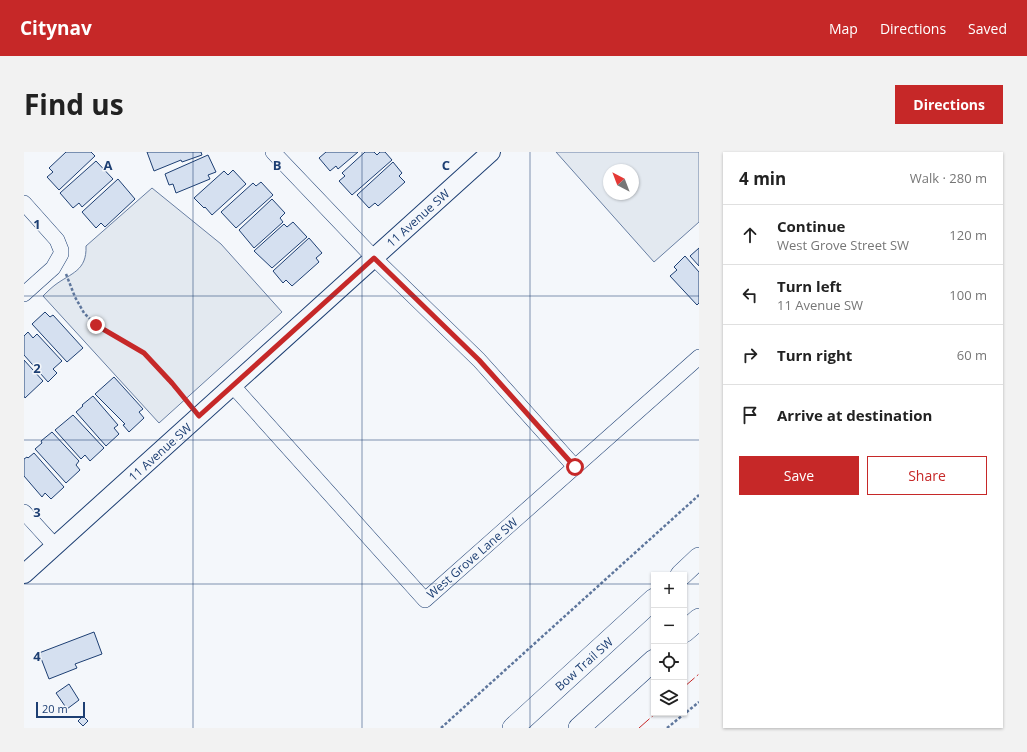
<!DOCTYPE html>
<meta charset="utf-8">
<style>
:root{--surface:#fff;--page:#f2f2f2;--text:#222;--muted:#767676;--line:#e0e0e0;--accent:#c62828}
body{margin:0;font-family:"Open Sans",sans-serif;background:var(--page);color:var(--text)}
.controls{position:absolute;right:12px;bottom:12px;display:grid;overflow:hidden;border-radius:0px;box-shadow:0 1px 3px #0004}
.controls button{width:36px;height:36px;display:grid;place-items:center;padding:0;border:0;border-bottom:1px solid var(--line);background:var(--surface);color:var(--text);font:20px sans-serif}
.compass{position:absolute;left:579px;top:12px;width:36px;height:36px;border-radius:50%;background:var(--surface);box-shadow:0 1px 3px #0004;rotate:318deg}
.scale{position:absolute;left:12px;bottom:10px;width:49px;box-sizing:border-box;padding-left:4px;border:2px solid #1d3f73;border-top:0;font-size:11px;line-height:14px;white-space:nowrap;color:#1d3f73;-webkit-text-stroke:3px #f4f7fb;paint-order:stroke}
.stop{position:absolute;width:12px;height:12px;margin:-9px;border:3px solid #c62828;border-radius:50%;background:#fff}
.stop.end{background:#c62828;border-color:#fff;box-shadow:0 1px 4px #0008}
.list{margin:0;padding:0;list-style:none}
h2{display:flex;justify-content:space-between;align-items:center;height:52px;margin:0;padding:0 16px;font-size:17px}
h2 small{font-size:13px;font-weight:400;color:var(--muted)}
.list li{display:grid;grid-template-columns:26px 1fr auto;gap:12px;align-items:center;box-sizing:border-box;height:60px;padding:0 16px;border-top:1px solid var(--line)}
.list b{display:block;font-size:15px;white-space:nowrap}
.list p{margin:0;font-size:13px;white-space:nowrap;color:var(--muted)}
.list em{font-size:13px;font-style:normal;color:var(--muted)}
.actions{display:flex;gap:8px;padding:12px 16px}
.actions a{flex:1;padding:9px 0;border:1px solid var(--accent);border-radius:0px;text-align:center;font-size:14px;color:var(--accent)}
.actions .main{background:var(--accent);color:#fff}
.icon{flex:none;width:22px;height:22px;fill:none;stroke:currentColor;stroke-width:2;stroke-linecap:round;stroke-linejoin:round}
.map{position:relative;flex:none;width:675px;height:576px;overflow:hidden;border-radius:0px}
header{display:flex;align-items:center;gap:24px;box-sizing:border-box;height:56px;padding:0 20px;background:var(--accent);color:#fff}
header strong{font-size:19px}
nav{display:flex;gap:22px;margin-inline-start:auto;font-size:14px}
.intro{display:flex;align-items:center;justify-content:space-between;box-sizing:border-box;height:96px;padding:0 24px}
h1{margin:0;font-size:28px}
.button{padding:10px 18px;border-radius:0px;background:var(--accent);color:#fff;font-size:14px;font-weight:700}
main{display:flex;gap:24px;padding:0 24px}
aside{flex:1;background:var(--surface);border-radius:0px;box-shadow:0 1px 3px #0004}
.map>svg:first-child{display:block}
.green{fill:#e3e9f0;stroke:#687fa3;fill-rule:evenodd}
.building{fill:#d5e0f0;stroke:#1d3f73}
.lines{fill:none;stroke-linecap:round;stroke-linejoin:round}
.minor-casing{stroke:#1d3f73;stroke-width:16}
.tertiary-casing{stroke:#1d3f73;stroke-width:20}
.secondary-casing{stroke:#1d3f73;stroke-width:22}
.path{stroke:#5e769c;stroke-width:2.5;stroke-dasharray:3 2;stroke-linecap:butt}
.minor{stroke:#f4f7fb;stroke-width:15}
.tertiary{stroke:#f4f7fb;stroke-width:18}
.secondary{stroke:#f4f7fb;stroke-width:21}
.power{stroke:#c62828;stroke-width:1;stroke-dasharray:14 3 2 3;stroke-linecap:butt}
.route{stroke:#c62828;stroke-width:5}
.grid{fill:none;stroke:#1d3f73;stroke-width:1;stroke-opacity:0.55}
.labels{text-anchor:middle;dominant-baseline:central;stroke-width:3;stroke-linejoin:round;paint-order:stroke}
.street-label{font-size:12px;fill:#1d3f73;stroke:#f4f7fb}
.grid-label{font-size:13px;text-anchor:middle;font-weight:bold;fill:#1d3f73;stroke:#f4f7fb;stroke-width:3;stroke-linejoin:round;paint-order:stroke}
</style>
<header>
<strong>Citynav</strong>
<nav><a>Map</a><a>Directions</a><a>Saved</a></nav>
</header>
<div class="intro"><h1>Find us</h1><a class="button">Directions</a></div>
<main>
<div class="map">
<svg width="675" height="576" viewBox="0 0 675 576">
<rect width="100%" height="100%" fill="#f4f7fb"/>
<g class="green">
<path d="M 532,0 L 675,0 L 675,70 L 630,110 ZM 585,18 L 609,18 L 609,42 L 585,42 Z"/>
<path d="M 128,36 L 197,92 L 258,160 L 135,271 L 19,144 C 23,140 27,136 31,133 C 47,121 63,119 62,94 Z"/>
</g>
<g class="building">
<polygon points="42,0 67,0 71,4 35,38 23,25 29,20 25,16"/>
<polygon points="123,0 177,0 178,3 158,10 157,8 130,19"/>
<polygon points="302,0 334,0 314,17 312,14 306,19 295,6"/>
<polygon points="341,0 350,0 353,3 356,0 361,0 368,8 328,43 315,29 321,24 318,21"/>
<polygon points="184,3 192,20 184,23 186,27 152,41 149,32 145,33 141,22"/>
<polygon points="72,9 89,27 58,55 55,51 49,56 36,41"/>
<polygon points="369,10 378,21 375,24 381,30 354,54 351,51 345,56 333,43"/>
<polygon points="209,18 222,32 188,63 181,55 180,56 170,46 200,19 204,23"/>
<polygon points="94,27 111,47 81,75 77,71 72,76 58,60"/>
<polygon points="237,30 249,43 212,76 197,60 229,31 232,34"/>
<polygon points="248,47 261,61 256,66 259,70 230,96 215,78"/>
<polygon points="269,70 283,85 248,116 230,99 260,72 263,75"/>
<polygon points="285,86 298,101 292,106 295,110 268,134 262,128 259,131 249,119"/>
<polygon points="675,96 675,114 666,104"/>
<polygon points="661,104 675,120 675,151 673,153 646,124 653,118 650,115"/>
<polygon points="21,160 26,165 29,163 59,196 43,210 8,172"/>
<polygon points="4,180 9,186 13,182 38,209 29,217 33,221 24,230 0,203 0,184"/>
<polygon points="0,208 19,229 1,246 0,244"/>
<polygon points="90,225 119,257 115,260 120,266 105,280 99,273 101,272 71,242"/>
<polygon points="69,244 94,273 90,276 95,282 82,294 52,260 59,254 58,253"/>
<polygon points="49,263 80,296 66,309 61,303 57,307 31,278"/>
<polygon points="28,280 55,309 52,313 56,318 42,331 11,297 18,291 17,289"/>
<polygon points="10,301 40,335 27,347 21,341 18,345 0,324 0,307 3,305 4,306"/>
<polygon points="70,480 78,502 51,512 53,516 25,527 15,501"/>
<polygon points="45,532 55,548 43,557 32,541"/>
<polygon points="59,564 64,569 59,574 54,569"/>
</g>
<g class="lines">
<g class="minor-casing">
<g id="minor">
<polyline points="249,0 350,106 455,208 551,315"/>
<polyline points="0,51 33,88 37,98 37,102 29,116 0,142"/>
<polyline points="209,234 401,448 675,205"/>
<polyline points="0,360 31,394"/>
</g>
</g>
<g class="tertiary-casing">
<polyline id="tertiary" points="0,422 467,0"/>
</g>
<g class="secondary-casing">
<g id="secondary">
<polyline points="657,423 675,406"/>
<polyline points="660,480 675,467"/>
<polyline points="489,576 630,447"/>
<polyline points="555,576 630,508"/>
</g>
</g>
<g class="path">
<polyline points="42,122 51,145 60,161 72,173 120,201 165,252"/>
<polyline points="417,576 675,343"/>
<polyline points="643,576 675,550"/>
</g>
<use href="#minor" class="minor"/>
<use href="#tertiary" class="tertiary"/>
<use href="#secondary" class="secondary"/>
<g class="power">
<polyline points="660,535 675,522"/>
<polyline points="615,576 632,561"/>
</g>
</g>
<g class="lines">
<polyline class="route" points="72,173 120,201 148,231 175,264 350,106 455,208 551,315"/>
</g>
<path class="grid" d="M 169,0 L 169,576M 338,0 L 338,576M 506,0 L 506,576M 0,144 L 675,144M 0,288 L 675,288M 0,432 L 630,432M 660,432 L 675,432"/>
<g class="labels">
<g class="street-label">
<text transform="translate(394 66) rotate(-42)">11 Avenue SW</text>
<text transform="translate(136 300) rotate(-42)">11 Avenue SW</text>
<text transform="translate(448 406) rotate(-41)">West Grove Lane SW</text>
<text transform="translate(560 512) rotate(-42)">Bow Trail SW</text>
</g>
</g>
<g class="grid-label">
<text x="84" y="18">A</text>
<text x="253" y="18">B</text>
<text x="422" y="18">C</text>
<text x="13" y="77">1</text>
<text x="13" y="221">2</text>
<text x="13" y="365">3</text>
<text x="13" y="509">4</text>
</g>
</svg>
<div class="controls">
<button>+</button>
<button>−</button>
<button><svg class="icon" aria-label="locate" viewBox="0 0 24 24"><circle cx="12" cy="12" r="6"/><path d="M12 2v4M12 18v4M2 12h4M18 12h4"/></svg></button>
<button><svg class="icon" aria-label="layers" viewBox="0 0 24 24"><path d="M12 4l9 5-9 5-9-5zM3 14l9 5 9-5"/></svg></button>
</div>
<svg class="compass" viewBox="-18 -18 36 36"><path d="M0-13l5 13h-10z" fill="#e53935"/><path d="M0 13l5-13h-10z" fill="#767676"/></svg>
<div class="scale">20 m</div>
<div class="stop" style="left:551px;top:315px"></div>
<div class="stop end" style="left:72px;top:173px"></div>
</div>
<aside>
<h2>4 min<small>Walk · 280 m</small></h2>
<ul class="list">
<li><svg class="icon" aria-label="ahead" viewBox="0 0 24 24"><path d="M12 20V5M6 11l6-6 6 6"/></svg><div><b>Continue</b><p>West Grove Street SW</p></div><em>120 m</em></li>
<li><svg class="icon" aria-label="left" viewBox="0 0 24 24"><path d="M17 20v-9H6M10 6l-5 5 5 5"/></svg><div><b>Turn left</b><p>11 Avenue SW</p></div><em>100 m</em></li>
<li><svg class="icon" aria-label="right" viewBox="0 0 24 24"><path d="M7 20v-9h11M14 6l5 5-5 5"/></svg><div><b>Turn right</b></div><em>60 m</em></li>
<li><svg class="icon" aria-label="arrive" viewBox="0 0 24 24"><path d="M6 21V4h12l-3 4 3 4H6"/></svg><div><b>Arrive at destination</b></div></li>
</ul>
<div class="actions"><a class="main">Save</a><a>Share</a></div>
</aside>
</main>
